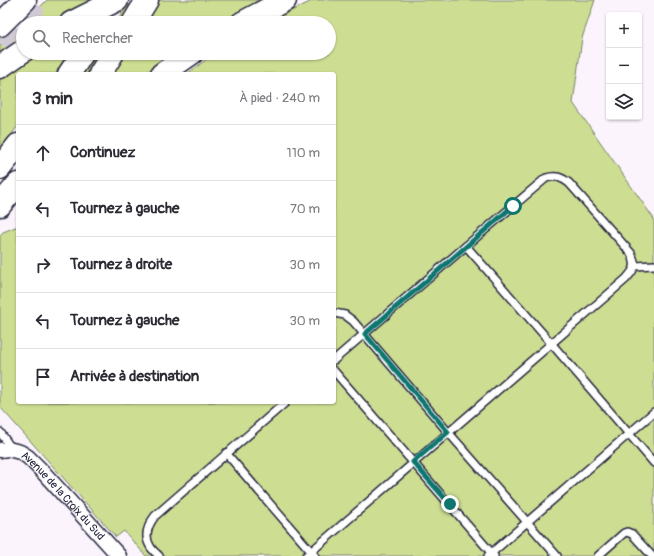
<!DOCTYPE html>
<html lang="fr">
<meta charset="utf-8">
<style>
:root{--surface:#fff;--page:#f2f2f3;--text:#2b2b33;--muted:#7c7c81;--line:#e1e1e2}
body{margin:0;font-family:Pangolin,sans-serif;background:var(--page);color:var(--text)}
.controls{position:absolute;right:12px;top:12px;display:grid;overflow:hidden;border-radius:4px;box-shadow:0 1px 3px #0004}
.controls button{width:36px;height:36px;display:grid;place-items:center;padding:0;border:0;border-bottom:1px solid var(--line);background:var(--surface);color:var(--text);font:20px sans-serif}
.stop{position:absolute;width:12px;height:12px;margin:-9px;border:3px solid #0f766e;border-radius:50%;background:#fff}
.stop.end{background:#0f766e;border-color:#fff;box-shadow:0 1px 4px #0008}
.list{margin:0;padding:0;list-style:none}
h2{display:flex;justify-content:space-between;align-items:center;height:52px;margin:0;padding:0 16px;font-size:17px}
h2 small{font-size:13px;font-weight:400;color:var(--muted)}
.list li{display:grid;grid-template-columns:26px 1fr auto;gap:12px;align-items:center;box-sizing:border-box;height:56px;padding:0 16px;border-top:1px solid var(--line)}
.list b{display:block;font-size:15px;white-space:nowrap}
.list em{font-size:13px;font-style:normal;color:var(--muted)}
.icon{flex:none;width:22px;height:22px;fill:none;stroke:currentColor;stroke-width:2;stroke-linecap:round;stroke-linejoin:round}
.map{position:relative;flex:none;width:654px;height:556px;overflow:hidden}
.search{position:absolute;background:var(--surface);box-shadow:0 1px 3px #0004;left:16px;top:16px;width:320px;height:44px;display:flex;align-items:center;gap:10px;box-sizing:border-box;padding:0 14px;border-radius:22px;color:var(--muted);font-size:15px}
.panel{position:absolute;background:var(--surface);box-shadow:0 1px 3px #0004;left:16px;top:72px;width:320px;height:332px;border-radius:4px}
.map>svg:first-child{display:block}
.green{fill:#cdde93;stroke:#788067}
.lines{fill:none;stroke-linecap:round;stroke-linejoin:round}
.highway-tunnel{stroke:#d0cad5;stroke-width:22;stroke-dasharray:22 11;stroke-linecap:butt}
.lane-casing{stroke:#22223b;stroke-width:10}
.street-casing{stroke:#22223b;stroke-width:17}
.highway-casing{stroke:#22223b;stroke-width:25}
.lane{stroke:#fff;stroke-width:7}
.street{stroke:#fff;stroke-width:14}
.highway{stroke:#fff;stroke-width:22}
.route{stroke:#0f766e;stroke-width:5}
.labels{text-anchor:middle;dominant-baseline:central;stroke-width:3;stroke-linejoin:round;paint-order:stroke}
.street-label{font-size:11px;fill:#22223b;stroke:#fff}
</style>
<div class="map">
<svg width="654" height="556" viewBox="0 0 654 556">
<rect width="100%" height="100%" fill="#fbf4fc"/>
<filter id="ink" filterUnits="userSpaceOnUse"><feTurbulence type="fractalNoise" baseFrequency=".025" numOctaves="2"/><feDisplacementMap in="SourceGraphic" scale="8" xChannelSelector="R" yChannelSelector="G"/><feConvolveMatrix kernelMatrix="1 2 1 2 8 2 1 2 1" color-interpolation-filters="sRGB"/></filter>
<g filter="url(#ink)">
<g class="green">
<polygon points="47,0 91,0 51,23 24,23"/>
<polygon points="159,0 263,0 225,23 144,23"/>
<polygon points="314,0 595,0 582,38 573,103 654,219 654,556 146,556 124,531 116,537 0,407 0,235 3,232 18,226 18,402 334,402 334,74 187,74 215,53 329,53 329,23 266,23"/>
<polygon points="134,3 121,23 116,23 127,6"/>
<polygon points="23,24 23,40 0,55 0,46"/>
<polygon points="37,53 71,53 57,74 18,74 18,126 0,149 0,79"/>
<polygon points="96,53 101,53 87,74 82,74"/>
<polygon points="123,53 177,53 151,69 145,74 109,74"/>
</g>
<g class="lines">
<g class="highway-tunnel">
<polyline points="25,23 37,0"/>
<polyline points="0,44 20,8"/>
</g>
<g class="lane-casing">
<g id="lane">
<polyline points="635,266 654,265"/>
<polyline points="334,313 345,315 353,321 448,432 557,556"/>
<polyline points="334,360 466,246 551,343 654,463"/>
<polyline points="334,371 494,556"/>
<polyline points="0,432 9,445 8,449"/>
<polyline points="226,453 315,556"/>
<path d="M 159,556 C 156,553 152,550 150,546 C 144,536 148,525 155,516 L 286,402"/>
<path d="M 306,556 L 626,279 C 635,269 637,266 631,253 L 569,183 C 561,177 556,175 546,178 L 466,246"/>
<polyline points="488,556 654,412"/>
<polyline points="598,556 624,533 627,532 632,534 652,556"/>
</g>
</g>
<g class="street-casing">
<g id="street">
<path id="s1" d="M 0,450 L 8,449 L 20,452 L 28,457 L 43,472 L 119,556"/>
</g>
</g>
<g class="highway-casing">
<g id="highway">
<polyline points="71,23 117,0"/>
<polyline points="133,23 147,0"/>
<polyline points="242,23 285,0"/>
<polyline points="0,25 25,0"/>
<polyline points="0,67 23,51"/>
<polyline points="69,74 83,53"/>
<polyline points="100,74 113,53"/>
<polyline points="162,74 192,53"/>
<polyline points="0,168 18,145"/>
<polyline points="0,205 18,184"/>
</g>
</g>
<use href="#lane" class="lane"/>
<use href="#street" class="street"/>
<use href="#highway" class="highway"/>
</g>
</g>
<g class="lines" filter="url(#ink)">
<polyline class="route" points="450,504 413,462 448,432 365,334 513,206"/>
</g>
<g class="labels">
<g class="street-label">
<text stroke="none"><textPath href="#s1" startOffset="82">Avenue de la Croix du Sud</textPath></text>
</g>
</g>
</svg>
<div class="controls">
<button>+</button>
<button>−</button>
<button><svg class="icon" aria-label="layers" viewBox="0 0 24 24"><path d="M12 4l9 5-9 5-9-5zM3 14l9 5 9-5"/></svg></button>
</div>
<div class="stop" style="left:513px;top:206px"></div>
<div class="stop end" style="left:450px;top:504px"></div>
<div class="search"><svg class="icon" aria-label="search" viewBox="0 0 24 24"><circle cx="10" cy="10" r="6"/><path d="M15 15l6 6"/></svg>Rechercher</div>
<section class="panel">
<h2>3 min<small>À pied · 240 m</small></h2>
<ul class="list">
<li><svg class="icon" aria-label="ahead" viewBox="0 0 24 24"><path d="M12 20V5M6 11l6-6 6 6"/></svg><div><b>Continuez</b></div><em>110 m</em></li>
<li><svg class="icon" aria-label="left" viewBox="0 0 24 24"><path d="M17 20v-9H6M10 6l-5 5 5 5"/></svg><div><b>Tournez à gauche</b></div><em>70 m</em></li>
<li><svg class="icon" aria-label="right" viewBox="0 0 24 24"><path d="M7 20v-9h11M14 6l5 5-5 5"/></svg><div><b>Tournez à droite</b></div><em>30 m</em></li>
<li><svg class="icon" aria-label="left" viewBox="0 0 24 24"><path d="M17 20v-9H6M10 6l-5 5 5 5"/></svg><div><b>Tournez à gauche</b></div><em>30 m</em></li>
<li><svg class="icon" aria-label="arrive" viewBox="0 0 24 24"><path d="M6 21V4h12l-3 4 3 4H6"/></svg><div><b>Arrivée à destination</b></div></li>
</ul>
</section>
</div>
